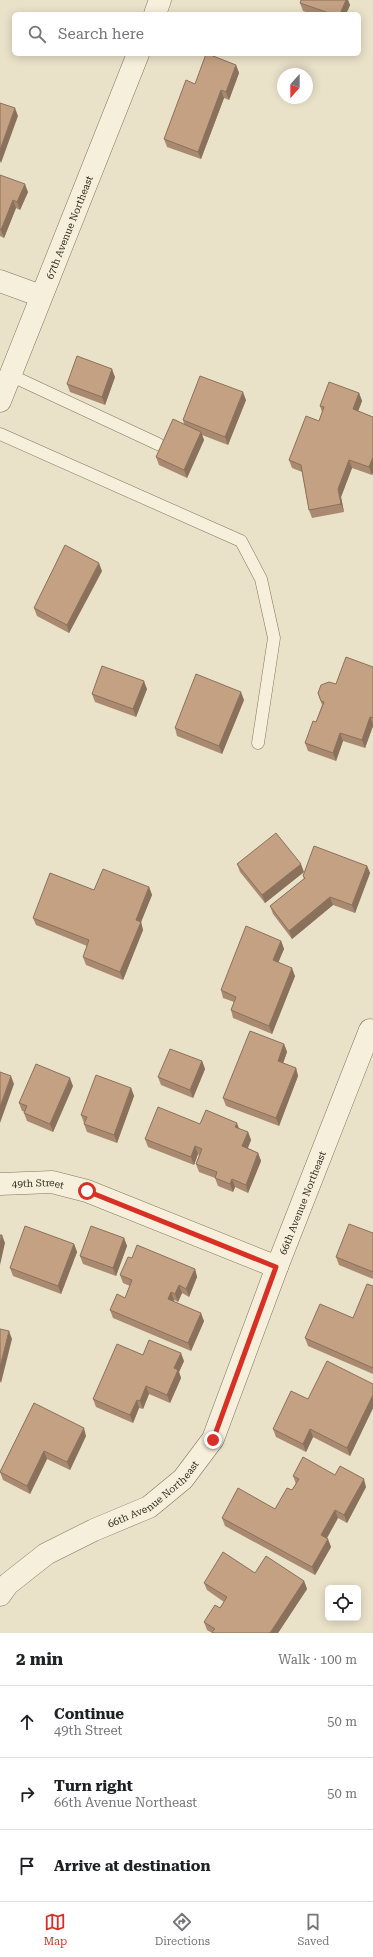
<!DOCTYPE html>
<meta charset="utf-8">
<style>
:root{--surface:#fff;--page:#f2f2f2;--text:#202124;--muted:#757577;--line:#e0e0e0;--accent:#d93025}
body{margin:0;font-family:"Roboto Serif",serif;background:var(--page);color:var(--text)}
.controls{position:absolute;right:12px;bottom:12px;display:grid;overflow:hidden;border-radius:6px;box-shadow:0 2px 10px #0003}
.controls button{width:36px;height:36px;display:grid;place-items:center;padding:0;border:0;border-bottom:1px solid var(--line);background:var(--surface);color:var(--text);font:20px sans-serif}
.compass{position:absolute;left:277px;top:68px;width:36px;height:36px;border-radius:50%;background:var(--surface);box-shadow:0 2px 10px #0003;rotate:201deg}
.stop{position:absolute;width:12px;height:12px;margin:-9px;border:3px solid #d93025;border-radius:50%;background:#fff}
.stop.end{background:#d93025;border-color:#fff;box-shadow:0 1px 4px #0008}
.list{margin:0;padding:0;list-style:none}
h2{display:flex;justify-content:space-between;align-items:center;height:52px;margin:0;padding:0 16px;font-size:17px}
h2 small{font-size:13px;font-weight:400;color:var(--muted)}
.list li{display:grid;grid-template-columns:26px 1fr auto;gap:12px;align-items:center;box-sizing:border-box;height:72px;padding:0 16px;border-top:1px solid var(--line)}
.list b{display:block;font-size:15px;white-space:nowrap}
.list p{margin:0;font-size:13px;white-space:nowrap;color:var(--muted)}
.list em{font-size:13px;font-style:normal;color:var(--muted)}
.icon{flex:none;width:22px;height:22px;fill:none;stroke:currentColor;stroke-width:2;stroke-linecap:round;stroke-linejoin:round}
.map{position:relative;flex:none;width:373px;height:1633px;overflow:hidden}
.search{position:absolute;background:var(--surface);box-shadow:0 2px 10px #0003;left:12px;right:12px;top:12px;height:44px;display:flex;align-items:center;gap:10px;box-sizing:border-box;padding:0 14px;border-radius:6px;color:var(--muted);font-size:15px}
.sheet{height:268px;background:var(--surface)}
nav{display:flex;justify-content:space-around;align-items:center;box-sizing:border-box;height:56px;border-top:1px solid var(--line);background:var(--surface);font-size:11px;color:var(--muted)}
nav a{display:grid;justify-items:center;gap:2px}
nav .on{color:var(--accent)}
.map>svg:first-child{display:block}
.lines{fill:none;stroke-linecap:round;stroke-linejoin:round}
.service-casing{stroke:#84755f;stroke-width:13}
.minor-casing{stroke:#84755f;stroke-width:23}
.tertiary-casing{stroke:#84755f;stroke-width:23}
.service{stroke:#f5efdb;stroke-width:12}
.minor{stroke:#f5efdb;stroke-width:22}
.tertiary{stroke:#f5efdb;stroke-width:22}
.wall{fill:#a98a71}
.shaded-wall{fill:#89715c}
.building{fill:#c4a183;stroke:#89715c}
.route{stroke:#d93025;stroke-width:5}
.labels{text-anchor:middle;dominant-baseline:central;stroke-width:3.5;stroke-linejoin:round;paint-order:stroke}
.street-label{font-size:10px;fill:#362c21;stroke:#f2ecd7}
</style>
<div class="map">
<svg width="373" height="1633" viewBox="0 0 373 1633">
<rect width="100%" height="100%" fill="#eae1c9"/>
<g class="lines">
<g class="service-casing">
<g id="service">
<polyline points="10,375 158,444"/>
<polyline points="0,434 241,541 261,579 274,638 258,743"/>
</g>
</g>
<g class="minor-casing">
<g id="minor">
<polyline points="0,281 41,296"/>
<path id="s1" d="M 0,1184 L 52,1182 L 87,1191 L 277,1267"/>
<path id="s2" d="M 0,1595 L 8,1584 L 46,1554 L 94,1530 L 149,1507 L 183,1479 L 213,1439 L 277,1267 L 370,1030"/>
</g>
</g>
<g class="tertiary-casing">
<g id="tertiary">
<polyline points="155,14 160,0"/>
<path id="s3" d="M 0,401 L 138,54"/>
</g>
</g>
<use href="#service" class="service"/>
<use href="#minor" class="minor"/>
<use href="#tertiary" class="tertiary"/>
</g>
<g class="wall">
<polygon points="301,0 348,0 350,5 346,14 312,14 303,11 300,3"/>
<polygon points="236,65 239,73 229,100 224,98 201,159 167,147 164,139 195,84"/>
<polygon points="0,175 28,192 20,210 16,208 4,238 0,236"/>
<polygon points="115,377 105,405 70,392 67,384"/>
<polygon points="359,393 362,401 358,411 373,417 373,473 372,475 352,468 341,497 344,512 312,518 309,510 302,472 292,468 289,460 319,421 322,412 320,406"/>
<polygon points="246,400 228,445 202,435 204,440 187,478 159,465 156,457 184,424 183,420"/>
<polygon points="102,571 69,633 37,616 34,608"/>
<polygon points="373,667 373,726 365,748 343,741 336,761 308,751 305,743 316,722 322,705 318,693"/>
<polygon points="147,689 136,717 95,702 92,694"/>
<polygon points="244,700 222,754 177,736 175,728"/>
<polygon points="237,864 304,872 265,903 240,872"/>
<polygon points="367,866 370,873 355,913 333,905 292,939 273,914 270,906 304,879 303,876"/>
<polygon points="149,887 152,895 141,922 143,930 123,980 86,965 83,957 87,946 36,925 33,918 94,890"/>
<polygon points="281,941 284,949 278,962 295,976 272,1034 233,1018 231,1010 234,1002 223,998 221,990"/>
<polygon points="284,1044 287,1052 283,1063 296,1068 298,1076 279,1126 226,1106 223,1098"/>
<polygon points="202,1061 205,1069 193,1098 161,1085 158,1077"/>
<polygon points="73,1086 53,1132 27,1121 24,1113 25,1112 22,1111 19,1103"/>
<polygon points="131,1088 134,1096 117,1143 87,1132 84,1124 85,1123 84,1123 81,1115"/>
<polygon points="200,1124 239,1129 248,1132 251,1140 248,1148 258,1153 261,1161 248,1193 235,1187 233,1192 218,1186 215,1178 199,1172 196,1164 199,1155 198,1154 194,1165 148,1147 145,1139"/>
<polygon points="373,1233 373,1279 339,1265 336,1257"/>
<polygon points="124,1238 127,1246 116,1276 83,1264 80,1256"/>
<polygon points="74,1244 77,1252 61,1294 13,1276 10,1268"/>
<polygon points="132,1258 195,1269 197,1277 189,1297 182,1293 178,1302 174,1300 173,1301 204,1321 191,1351 113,1318 110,1310 125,1298 130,1286 123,1283 120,1275"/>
<polygon points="373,1286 373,1374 308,1346 305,1338 353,1318"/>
<polygon points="143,1355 184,1361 179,1372 181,1378 170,1403 149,1394 143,1409 139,1408 133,1423 96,1407 93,1399"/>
<polygon points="373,1384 373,1408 350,1456 313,1437 306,1452 276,1437 273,1429 308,1399"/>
<polygon points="34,1403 86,1436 70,1470 47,1459 30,1494 3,1480 0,1472"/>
<polygon points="335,1475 366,1487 347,1523 338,1518 327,1538 331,1547 315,1575 225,1526 222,1518 275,1509 292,1490 296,1484 293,1476"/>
<polygon points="255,1573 304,1581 307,1589 278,1633 212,1633 207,1630 204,1622 220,1608 224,1602 207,1590 204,1583"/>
</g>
<g class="shaded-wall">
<polygon points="346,0 348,0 350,5 346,14 340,14"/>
<polygon points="236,65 239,73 229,100 226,92"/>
<polygon points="221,90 224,98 201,159 198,152"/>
<polygon points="15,108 18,116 1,163 0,161 0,150"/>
<polygon points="25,184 28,192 20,210 17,202"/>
<polygon points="13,200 16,208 4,238 1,230"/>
<polygon points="112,369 115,377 105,405 102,397"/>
<polygon points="243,392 246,400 228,445 225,437"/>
<polygon points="359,393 362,401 356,417 353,409"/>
<polygon points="201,432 204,440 187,478 184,470"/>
<polygon points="373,457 373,473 372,475 369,467"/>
<polygon points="349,460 352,468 341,497 344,512 341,504 338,489"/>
<polygon points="99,563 102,571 69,633 67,625"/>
<polygon points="144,681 147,689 136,717 133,709"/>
<polygon points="241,692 244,700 222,754 219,746"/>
<polygon points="370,717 373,724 373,726 365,748 362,740"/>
<polygon points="340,733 343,741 336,761 333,753"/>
<polygon points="301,864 304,872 265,903 262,895"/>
<polygon points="367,866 370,873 355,913 352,905"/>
<polygon points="149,887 152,895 141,922 143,930 123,980 120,972 136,920"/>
<polygon points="330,897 333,905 292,939 289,931"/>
<polygon points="281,941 284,949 276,968 273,960"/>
<polygon points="292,968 295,976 272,1034 269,1026"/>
<polygon points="284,1044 287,1052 281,1069 278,1061"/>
<polygon points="202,1061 205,1069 193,1098 190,1090"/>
<polygon points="296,1068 298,1076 279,1126 276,1118"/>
<polygon points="11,1076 14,1084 0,1123 0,1107"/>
<polygon points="70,1078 73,1086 53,1132 50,1124"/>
<polygon points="131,1088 134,1096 117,1143 114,1135"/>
<polygon points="237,1123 240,1131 235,1127"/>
<polygon points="248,1132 251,1140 245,1154 242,1146"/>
<polygon points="195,1146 198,1154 194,1165 191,1157"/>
<polygon points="258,1153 261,1161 248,1193 246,1185"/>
<polygon points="232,1179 235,1187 233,1192 230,1184"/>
<polygon points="2,1235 5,1243 0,1265 0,1244"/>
<polygon points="124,1238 127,1246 116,1276 113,1268"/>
<polygon points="74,1244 77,1252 61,1294 58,1286"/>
<polygon points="195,1269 197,1277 189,1297 186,1289"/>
<polygon points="179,1285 182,1293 178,1302 175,1294"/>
<polygon points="171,1292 174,1300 171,1307 168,1299"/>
<polygon points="201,1313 204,1321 191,1351 188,1343"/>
<polygon points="9,1331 12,1339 1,1383 0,1381 0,1367"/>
<polygon points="181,1353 184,1361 179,1372 181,1378 170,1403 167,1395 174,1368"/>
<polygon points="146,1386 149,1394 143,1409 140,1401"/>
<polygon points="373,1395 373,1408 350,1456 347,1448"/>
<polygon points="137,1400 139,1408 133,1423 130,1415"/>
<polygon points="84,1428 86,1436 70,1470 67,1462"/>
<polygon points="310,1429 313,1437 306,1452 303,1444"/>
<polygon points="44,1451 47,1459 30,1494 27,1486"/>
<polygon points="364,1479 366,1487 347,1523 344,1515"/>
<polygon points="335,1510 338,1518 324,1543 321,1535"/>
<polygon points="328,1539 331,1547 315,1575 312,1567"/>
<polygon points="304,1581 307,1589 278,1633 270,1633"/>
</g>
<g class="building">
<polygon points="301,0 346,0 340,14 332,14 300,3"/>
<polygon points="206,54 208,54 236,65 226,92 221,90 198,152 164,139 186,80 195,84"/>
<polygon points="0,103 15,108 0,150"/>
<polygon points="0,175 25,184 17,202 13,200 1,230 0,229"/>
<polygon points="77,356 112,369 102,397 67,384"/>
<polygon points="200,376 243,392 225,437 183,420"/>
<polygon points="329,382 359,393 353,409 373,417 373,457 369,467 349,460 338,489 341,504 309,510 301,465 289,460 306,416 319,421 324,407 320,406"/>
<polygon points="173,419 201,432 184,470 156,457"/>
<polygon points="65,545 99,563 67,625 34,608"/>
<polygon points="346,657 373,667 373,718 370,717 362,740 340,733 333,753 305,743 313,721 316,722 324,702 321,701 318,693 321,685 329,682 336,684"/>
<polygon points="102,666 144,681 133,709 92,694"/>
<polygon points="196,674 241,692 219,746 175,728"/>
<polygon points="276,833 301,864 262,895 237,864"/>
<polygon points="314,846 367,866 352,905 330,897 289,931 270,906 305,878 303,876"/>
<polygon points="103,869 149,887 136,920 141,922 120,972 83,957 89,940 33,918 50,873 94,890"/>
<polygon points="246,926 281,941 273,960 292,968 269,1026 231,1010 236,997 221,990"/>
<polygon points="250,1031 284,1044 278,1061 296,1068 276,1118 223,1098"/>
<polygon points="170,1049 202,1061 190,1090 158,1077"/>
<polygon points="36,1064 70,1078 50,1124 24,1113 27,1106 19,1103"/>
<polygon points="0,1072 11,1076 0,1107"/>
<polygon points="96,1075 131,1088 114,1135 84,1124 87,1117 81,1115"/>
<polygon points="158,1107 200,1124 206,1110 237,1123 235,1127 248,1132 242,1146 258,1153 246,1185 232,1179 230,1184 215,1178 217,1172 196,1164 202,1149 195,1146 191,1157 145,1139"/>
<polygon points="349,1224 373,1233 373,1272 336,1257"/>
<polygon points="25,1226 74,1244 58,1286 10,1268"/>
<polygon points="91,1226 124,1238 113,1268 80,1256"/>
<polygon points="0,1235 2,1235 0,1244"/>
<polygon points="137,1245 195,1269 186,1289 179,1285 175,1294 171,1292 168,1299 201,1313 188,1343 110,1310 117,1294 125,1298 132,1280 120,1275 128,1257 132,1258"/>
<polygon points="367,1284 373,1286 373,1368 305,1338 320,1304 353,1318"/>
<polygon points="0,1329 9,1331 0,1367"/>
<polygon points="149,1340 181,1353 174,1368 178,1370 167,1395 146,1386 140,1401 137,1400 130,1415 93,1399 117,1344 143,1355"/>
<polygon points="327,1361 373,1384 373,1395 347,1448 310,1429 303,1444 273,1429 291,1391 308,1399"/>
<polygon points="34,1403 84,1428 67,1462 44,1451 27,1486 0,1472"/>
<polygon points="303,1457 335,1475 340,1466 364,1479 344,1515 335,1510 321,1535 328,1539 312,1567 222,1518 238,1488 275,1509 287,1488 292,1490 299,1479 293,1476"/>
<polygon points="223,1552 255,1573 266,1556 304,1581 270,1633 214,1633 212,1632 215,1629 204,1622 215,1605 220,1608 227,1597 204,1583"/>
</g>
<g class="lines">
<polyline class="route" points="87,1191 276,1267 213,1440"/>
</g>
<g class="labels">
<g class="street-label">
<text stroke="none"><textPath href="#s3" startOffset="187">67th Avenue Northeast</textPath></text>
<text stroke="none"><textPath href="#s1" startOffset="38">49th Street</textPath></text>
<text stroke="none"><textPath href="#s2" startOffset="522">66th Avenue Northeast</textPath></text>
<text stroke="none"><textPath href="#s2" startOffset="186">66th Avenue Northeast</textPath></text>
</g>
</g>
</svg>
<div class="controls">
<button><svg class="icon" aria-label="locate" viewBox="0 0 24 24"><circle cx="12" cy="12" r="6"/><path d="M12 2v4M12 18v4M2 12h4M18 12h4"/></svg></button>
</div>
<svg class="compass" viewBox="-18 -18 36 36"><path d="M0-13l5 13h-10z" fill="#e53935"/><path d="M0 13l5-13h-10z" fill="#757577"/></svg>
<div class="stop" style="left:87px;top:1191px"></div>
<div class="stop end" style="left:213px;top:1440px"></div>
<div class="search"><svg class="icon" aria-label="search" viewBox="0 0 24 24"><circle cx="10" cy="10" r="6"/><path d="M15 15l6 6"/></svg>Search here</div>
</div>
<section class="sheet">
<h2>2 min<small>Walk · 100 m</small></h2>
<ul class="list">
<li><svg class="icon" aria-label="ahead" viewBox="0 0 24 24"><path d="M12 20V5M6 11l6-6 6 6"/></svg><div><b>Continue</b><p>49th Street</p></div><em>50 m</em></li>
<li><svg class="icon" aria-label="right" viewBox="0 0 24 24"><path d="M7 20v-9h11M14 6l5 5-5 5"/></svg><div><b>Turn right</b><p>66th Avenue Northeast</p></div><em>50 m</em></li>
<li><svg class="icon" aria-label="arrive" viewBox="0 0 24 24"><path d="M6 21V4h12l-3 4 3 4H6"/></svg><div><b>Arrive at destination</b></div></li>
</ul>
</section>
<nav>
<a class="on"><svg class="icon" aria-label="map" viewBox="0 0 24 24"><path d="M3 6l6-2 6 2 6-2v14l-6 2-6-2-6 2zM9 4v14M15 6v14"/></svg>Map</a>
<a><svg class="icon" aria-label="directions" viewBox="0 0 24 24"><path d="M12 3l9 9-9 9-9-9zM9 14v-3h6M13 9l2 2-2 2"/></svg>Directions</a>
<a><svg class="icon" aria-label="saved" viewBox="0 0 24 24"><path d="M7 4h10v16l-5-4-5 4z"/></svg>Saved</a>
</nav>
